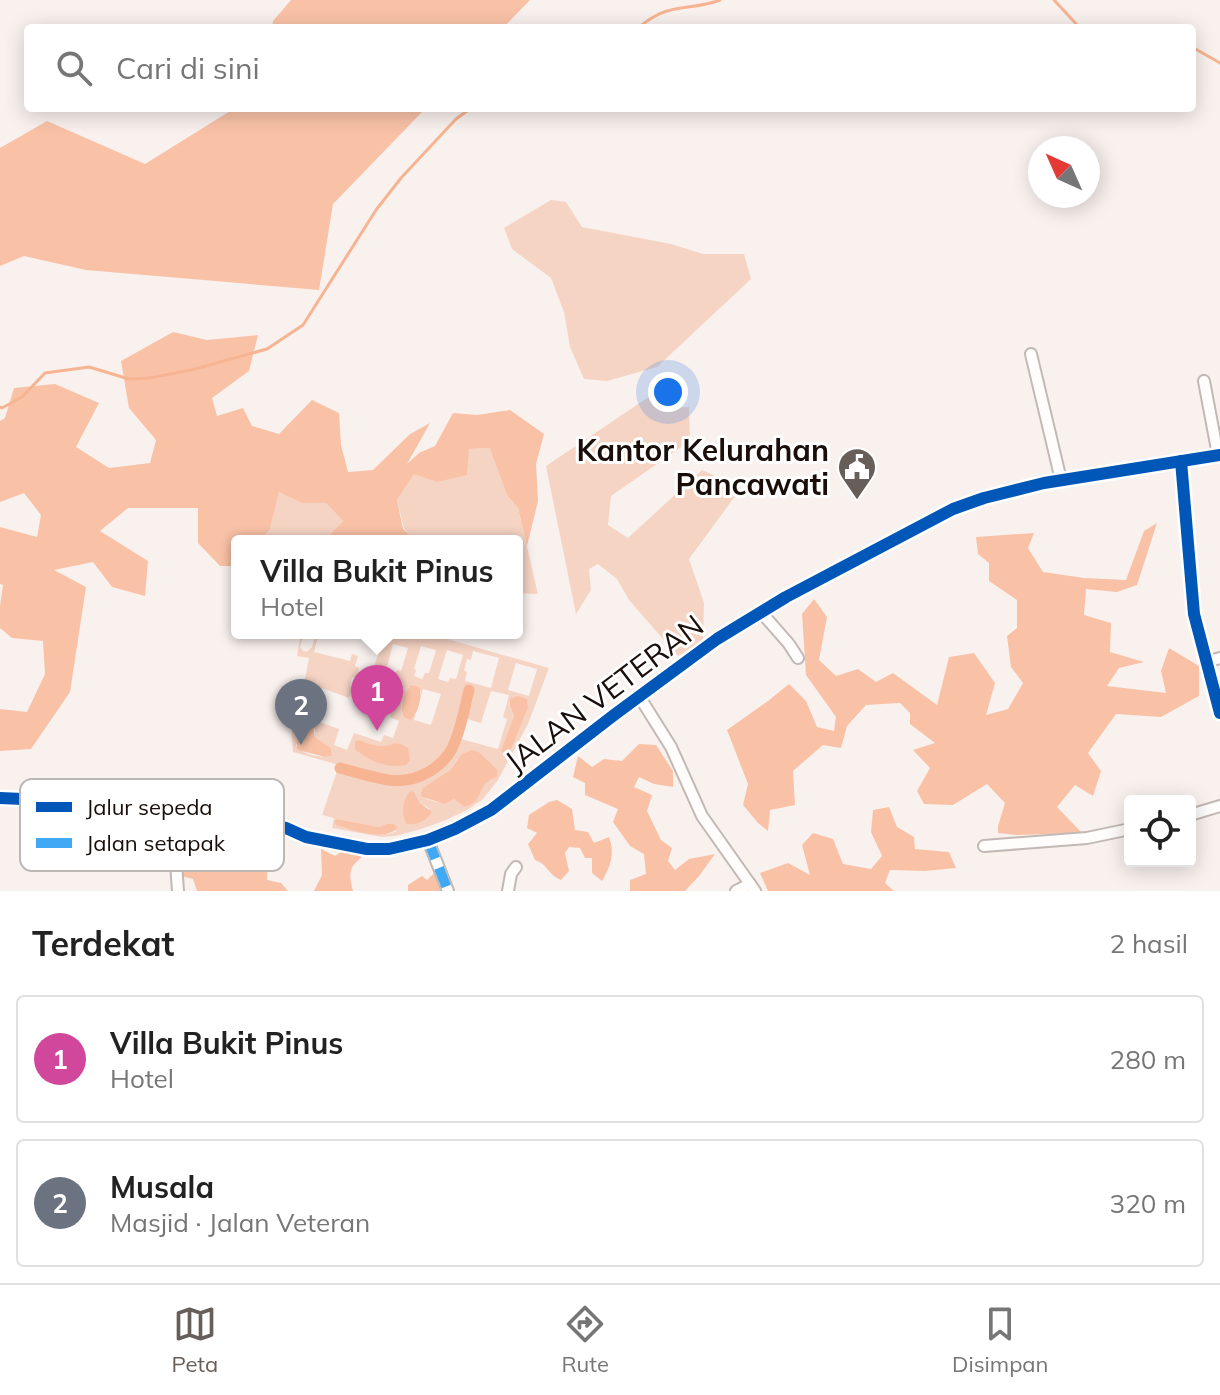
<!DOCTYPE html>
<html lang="id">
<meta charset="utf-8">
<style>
:root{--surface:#fff;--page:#f2f2f2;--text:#222;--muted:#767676;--line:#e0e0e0;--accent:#675d59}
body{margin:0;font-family:Mulish,sans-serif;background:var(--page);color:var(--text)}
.controls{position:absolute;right:24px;bottom:24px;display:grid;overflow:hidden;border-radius:8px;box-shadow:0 4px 20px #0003}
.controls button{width:72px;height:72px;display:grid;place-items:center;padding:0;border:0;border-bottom:2px solid var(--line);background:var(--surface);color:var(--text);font:40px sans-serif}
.compass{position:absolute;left:1028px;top:136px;width:72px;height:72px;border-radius:50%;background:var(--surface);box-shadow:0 4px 20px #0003;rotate:315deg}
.you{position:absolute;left:668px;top:392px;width:28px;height:28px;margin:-20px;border:6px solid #fff;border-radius:50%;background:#1a73e8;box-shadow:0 0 0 12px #1a73e833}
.badge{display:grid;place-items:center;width:52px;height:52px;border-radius:50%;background:var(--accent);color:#fff;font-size:26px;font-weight:700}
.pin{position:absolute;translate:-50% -66px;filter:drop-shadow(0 2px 4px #0008)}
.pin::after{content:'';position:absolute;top:42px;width:28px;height:24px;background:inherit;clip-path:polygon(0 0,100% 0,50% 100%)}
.popup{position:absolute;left:231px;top:535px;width:292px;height:104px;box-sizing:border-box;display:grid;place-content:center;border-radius:8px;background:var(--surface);filter:drop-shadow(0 2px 6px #0005);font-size:26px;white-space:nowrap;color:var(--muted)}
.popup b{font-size:30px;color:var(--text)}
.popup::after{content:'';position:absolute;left:50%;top:100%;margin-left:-16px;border:16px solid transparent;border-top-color:var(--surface)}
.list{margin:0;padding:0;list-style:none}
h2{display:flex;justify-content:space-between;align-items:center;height:104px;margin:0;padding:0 32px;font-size:34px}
h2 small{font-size:26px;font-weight:400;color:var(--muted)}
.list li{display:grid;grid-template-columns:52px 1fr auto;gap:24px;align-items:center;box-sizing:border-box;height:128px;margin:0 16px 16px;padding:0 16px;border:2px solid var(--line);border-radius:8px}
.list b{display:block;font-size:30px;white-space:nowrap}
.list p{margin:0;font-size:26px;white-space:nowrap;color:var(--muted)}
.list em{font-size:26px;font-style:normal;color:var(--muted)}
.icon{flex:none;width:44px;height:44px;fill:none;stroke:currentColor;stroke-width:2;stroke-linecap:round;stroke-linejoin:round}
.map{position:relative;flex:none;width:1220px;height:891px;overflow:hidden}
.search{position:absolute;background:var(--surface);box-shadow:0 4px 20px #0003;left:24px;right:24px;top:24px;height:88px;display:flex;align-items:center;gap:20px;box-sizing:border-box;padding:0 28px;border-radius:8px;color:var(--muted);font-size:30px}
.sheet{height:392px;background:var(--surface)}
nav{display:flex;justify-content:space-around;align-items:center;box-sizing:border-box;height:112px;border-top:2px solid var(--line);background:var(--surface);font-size:22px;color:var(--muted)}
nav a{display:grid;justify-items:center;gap:4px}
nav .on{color:var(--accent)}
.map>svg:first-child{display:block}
.green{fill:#f6d4c4;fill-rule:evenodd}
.forest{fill:#f9c2a7}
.water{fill:#f7b492}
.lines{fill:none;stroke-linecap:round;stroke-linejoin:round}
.stream{stroke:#f7b492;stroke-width:3}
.canal{stroke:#f7b492;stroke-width:11}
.minor-casing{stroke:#c2b8b4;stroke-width:14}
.minor{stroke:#fefdfc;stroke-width:10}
.quiet{stroke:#3fa9f5;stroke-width:10;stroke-dasharray:20 10;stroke-linecap:butt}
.cycleway-casing{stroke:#fff;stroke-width:17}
.cycleway{stroke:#0057b8;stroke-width:12}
.labels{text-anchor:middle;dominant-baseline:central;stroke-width:6;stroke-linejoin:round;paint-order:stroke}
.poi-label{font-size:30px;font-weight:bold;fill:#190e09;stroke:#fff;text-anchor:end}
.street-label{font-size:30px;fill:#190e09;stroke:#fff}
.key{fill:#fff;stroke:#bab7b5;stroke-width:2}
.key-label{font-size:22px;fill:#190e09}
</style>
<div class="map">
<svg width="1220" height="891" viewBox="0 0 1220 891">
<rect width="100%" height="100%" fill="#f9f1ee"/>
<g class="green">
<polygon points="551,200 566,202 582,227 671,244 703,254 744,254 751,279 657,367 607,381 584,379 570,347 564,312 551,278 512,249 504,228"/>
<polygon points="674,385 672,408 689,407 690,441 611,496 608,525 628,538 702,470 741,488 689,559 704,603 703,640 678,656 629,600 617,579 598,564 589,569 591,590 576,614 546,466 665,386"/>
<polygon points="491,448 507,495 518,508 538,594 517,593 517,541 417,541 404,529 397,500 414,473 437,482 469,449"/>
<polygon points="279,491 302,503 326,503 343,521 329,535 333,541 261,541 270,529"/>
<path d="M 301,633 L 304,634 L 300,647 L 303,651 L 307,652 L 312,647 L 316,633 L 319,633 L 314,652 L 350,661 L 352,654 L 358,656 L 355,666 L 359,668 L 356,678 L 352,677 L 350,686 L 353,687 L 349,698 L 322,688 L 319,694 L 310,691 L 304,709 L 313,712 L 311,719 L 339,729 L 334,745 L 347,750 L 354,733 L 381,742 L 384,735 L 393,738 L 399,721 L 390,717 L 392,711 L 363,701 L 385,633 L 426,633 L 549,668 L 528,724 L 498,780 L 483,799 L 469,809 L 446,820 L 421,829 L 395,836 L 382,837 L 332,828 L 334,818 L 322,815 L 339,765 L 293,752 L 289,698 L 301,700 L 309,658 L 297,656 ZM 393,644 L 408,648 L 401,671 L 397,670 L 395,675 L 389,673 L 390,668 L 387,667 ZM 421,646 L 436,650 L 429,673 L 425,673 L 422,679 L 414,676 L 416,670 L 414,669 ZM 447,650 L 463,655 L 456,679 L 450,678 L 448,682 L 438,679 ZM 473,651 L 499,658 L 491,688 L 465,681 L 467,672 L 464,671 L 467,659 L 471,660 ZM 516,663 L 537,669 L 529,696 L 508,690 ZM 409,687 L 421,691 L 415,716 L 401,705 ZM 423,689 L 441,694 L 431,725 L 414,720 ZM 491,691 L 509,695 L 503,717 L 507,719 L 498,749 L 461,739 L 467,719 L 481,723 ZM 509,703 L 528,703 L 510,752 L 501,750 L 514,716 ZM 301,724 L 315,729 L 315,737 L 331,748 L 332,756 C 320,758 304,755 296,746 ZM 479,752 L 498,770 L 494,778 C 475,783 486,799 464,807 L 454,799 C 444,806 432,801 422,797 L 422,790 L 424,788 L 450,770 L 458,759 ZM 414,792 L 420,803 L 430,809 L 404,809 L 405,798 ZM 338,819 L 379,827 L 384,826 L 397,831 L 389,834 L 334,822 Z"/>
</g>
<g class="forest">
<polygon points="291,0 530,0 503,28 272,28 273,21"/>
<polygon points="235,108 426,108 333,204 319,290 86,270 24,256 0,266 0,148 47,121 145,164"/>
<polygon points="173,332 207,340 258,335 249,371 212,398 217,416 243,408 252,426 279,434 312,400 339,413 341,445 348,472 373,470 410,434 430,423 407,464 419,453 435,446 453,413 477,415 510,410 544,434 536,464 538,501 527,546 518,508 507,495 490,448 469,449 467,475 437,482 414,474 397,500 403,529 417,541 333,541 329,535 343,521 326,503 302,503 279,492 270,529 261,541 237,541 237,566 220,566 198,543 198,508 128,508 100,531 148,561 145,596 112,587 93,562 54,570 86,587 70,692 31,749 0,751 0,709 27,712 45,674 43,641 12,638 0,628 0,606 3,585 0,584 0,527 37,537 41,515 24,493 0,502 0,421 5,418 14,388 55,384 99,403 76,447 109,468 150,463 156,440 129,408 121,361"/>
<polygon points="1157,523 1137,585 1117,592 1086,589 1084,615 1111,623 1110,652 1144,662 1119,668 1107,686 1166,693 1161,671 1169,648 1199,666 1199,696 1161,717 1116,714 1088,753 1101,771 1093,796 1075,785 1057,807 1082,833 1017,835 998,833 998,826 1005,803 987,784 953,805 924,804 917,791 930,768 913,750 935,743 910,724 910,713 900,703 866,705 847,726 841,748 823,745 793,771 795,805 770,810 768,831 758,823 743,805 748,784 727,730 768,701 789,684 806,701 817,727 834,731 836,717 806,675 802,614 814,599 827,617 819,660 836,676 858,669 876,682 893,673 937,705 949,657 974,653 995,683 986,715 1008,709 1023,683 1011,667 1007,636 1017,628 1017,600 989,581 989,563 978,554 976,537 1034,533 1028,548 1043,572 1084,578 1126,580 1144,531"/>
<path d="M 411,685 L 419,687 C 423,696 418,714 410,720 L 404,717 C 399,707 404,693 411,685 Z"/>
<polygon points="518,696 527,699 528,707 510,752 505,755 501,750 514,716 510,706 510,699"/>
<path d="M 304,722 C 315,720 313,729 315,737 L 331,748 L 332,756 L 325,757 L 298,750 C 295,742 298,728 304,722 Z"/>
<path d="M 358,740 C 365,742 373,746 380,746 C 394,747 393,738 408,748 L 410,760 L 406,765 C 387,769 369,761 355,749 L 355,742 Z"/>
<polygon points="639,744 656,745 673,771 673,787 654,784 639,777 634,787 652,795 647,811 661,840 672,848 668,861 675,870 689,859 715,854 699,876 685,891 630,891 630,880 646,874 644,854 630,846 613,822 618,809 585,795 585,783 573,777 578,756 592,767 604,759 622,761"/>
<path d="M 472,750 L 479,752 L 498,770 L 497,777 C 474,784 487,801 464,807 L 454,799 L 445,804 L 422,797 L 421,793 L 423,788 L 450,770 L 462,754 Z"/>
<path d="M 411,791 L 414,792 L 420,803 L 432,812 C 426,821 418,825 407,824 C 401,815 402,797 411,791 Z"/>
<path d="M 557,800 L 572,809 L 575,830 L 588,832 L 594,843 L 609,837 C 615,853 611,866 602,881 L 592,873 L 592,858 L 585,858 L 580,848 L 569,847 L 565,853 L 569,871 L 561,880 C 546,873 549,865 535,860 L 528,844 L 537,833 L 527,828 L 529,815 L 549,802 Z"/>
<polygon points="889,807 897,827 914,837 915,849 949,852 956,868 925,871 890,870 885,883 894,891 768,891 760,873 788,863 810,875 802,845 813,833 833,839 843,864 871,869 882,856 871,832 873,810"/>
<path d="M 338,819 L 379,827 L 387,824 L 394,824 L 398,828 C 383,842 354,830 336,825 L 334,821 Z"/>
<polygon points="269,845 280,852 267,873 267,880 281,883 288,891 197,891 193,879 181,876 180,867 185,861 200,862 210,855 218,857 227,850 230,862 241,860 249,864 259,865 258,848"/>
<path d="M 321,849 L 335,856 L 344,850 L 362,857 C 348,868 349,874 353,891 L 314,891 L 322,875 Z"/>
<polygon points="434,873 443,884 441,891 408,891 408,885 422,876 427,880"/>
</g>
<polygon class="water" points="371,680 404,691 399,705 367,694"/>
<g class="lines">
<g class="stream">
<polyline points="1054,0 1080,28"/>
<path d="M 638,28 C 647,21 656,14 667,11 C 685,6 702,7 720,0"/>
<polyline points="1192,47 1220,63"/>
<polyline points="0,407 2,408 22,397 45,373 89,367 129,379 149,378 191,370 267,349 303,325 376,210 401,178 456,119 471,108"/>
</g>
<path class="canal" d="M 340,768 C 355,772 372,777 388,780 C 417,784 447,767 456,739 C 462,723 465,706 469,690"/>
<g class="minor-casing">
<g id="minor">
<polyline points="1031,354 1061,480"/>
<polyline points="1204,381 1218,455"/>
<polyline points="1181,461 1194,614 1220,713"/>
<polyline points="761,612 789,644 798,658"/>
<polyline points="1206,662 1220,658"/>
<polyline points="639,696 671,747 702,816 755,891"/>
<polyline points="0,798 181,806 229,812 286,828 306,837 367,849 389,849 428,840 455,829 491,810 614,715 717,639 786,597 953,509 984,498 1044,483 1220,455"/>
<polyline points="1190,815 1220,806"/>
<polyline points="428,840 448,891"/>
<polyline points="984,846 1087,838 1130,829"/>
<polyline points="178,891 176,863 181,806"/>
<polyline points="508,891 511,874 516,867"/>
<polyline points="736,891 750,884"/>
</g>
</g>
<use href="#minor" class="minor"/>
<polyline class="quiet" points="428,840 448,891"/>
<g class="cycleway-casing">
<g id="cycleway">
<polyline points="1181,461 1194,614 1220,713"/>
<polyline points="0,798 181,806 229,812 286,828 306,837 367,849 389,849 428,840 455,829 491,810 614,715 717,639 786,597 953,509 984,498 1044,483 1220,455"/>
</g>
</g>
<use href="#cycleway" class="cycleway"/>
</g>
<defs>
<g id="civic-pin" transform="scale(2)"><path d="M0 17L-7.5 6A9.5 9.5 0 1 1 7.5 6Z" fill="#675d59" stroke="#fff"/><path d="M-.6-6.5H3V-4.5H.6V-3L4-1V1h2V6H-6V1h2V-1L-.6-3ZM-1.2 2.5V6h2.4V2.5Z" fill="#fff"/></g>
</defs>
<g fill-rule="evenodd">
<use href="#civic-pin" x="857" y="467"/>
</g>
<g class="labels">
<g class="poi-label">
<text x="829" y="450">Kantor Kelurahan<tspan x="829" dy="34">Pancawati</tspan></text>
</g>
<g class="street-label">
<text transform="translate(604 693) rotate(-37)">JALAN VETERAN</text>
</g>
</g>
<rect x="20" y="779" width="264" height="92" rx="12" class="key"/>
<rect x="36" y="802" width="36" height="10" fill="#0057b8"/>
<rect x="36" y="838" width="36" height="10" fill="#3fa9f5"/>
<g class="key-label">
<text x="86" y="815">Jalur sepeda</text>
<text x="86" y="851">Jalan setapak</text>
</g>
</svg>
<div class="controls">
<button><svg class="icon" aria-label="locate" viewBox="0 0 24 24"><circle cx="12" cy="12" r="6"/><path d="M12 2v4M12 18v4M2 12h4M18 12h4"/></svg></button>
</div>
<svg class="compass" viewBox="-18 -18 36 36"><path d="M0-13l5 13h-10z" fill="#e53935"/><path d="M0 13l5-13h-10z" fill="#767676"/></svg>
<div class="you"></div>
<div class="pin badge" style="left:377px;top:731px;background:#d1479c">1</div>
<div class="popup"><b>Villa Bukit Pinus</b>Hotel</div>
<div class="pin badge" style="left:301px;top:745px;background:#6b7280">2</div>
<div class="search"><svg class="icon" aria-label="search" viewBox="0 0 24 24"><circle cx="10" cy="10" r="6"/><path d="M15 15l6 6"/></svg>Cari di sini</div>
</div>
<section class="sheet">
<h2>Terdekat<small>2 hasil</small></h2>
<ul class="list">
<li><span class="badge" style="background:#d1479c">1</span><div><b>Villa Bukit Pinus</b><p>Hotel</p></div><em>280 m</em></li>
<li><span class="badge" style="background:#6b7280">2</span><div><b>Musala</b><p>Masjid · Jalan Veteran</p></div><em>320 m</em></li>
</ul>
</section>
<nav>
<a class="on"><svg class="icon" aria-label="map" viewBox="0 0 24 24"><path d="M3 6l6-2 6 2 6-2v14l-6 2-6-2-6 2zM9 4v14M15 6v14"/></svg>Peta</a>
<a><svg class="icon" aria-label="directions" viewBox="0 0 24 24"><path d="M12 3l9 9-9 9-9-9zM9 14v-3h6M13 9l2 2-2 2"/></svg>Rute</a>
<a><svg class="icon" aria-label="saved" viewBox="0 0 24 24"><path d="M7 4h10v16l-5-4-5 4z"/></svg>Disimpan</a>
</nav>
